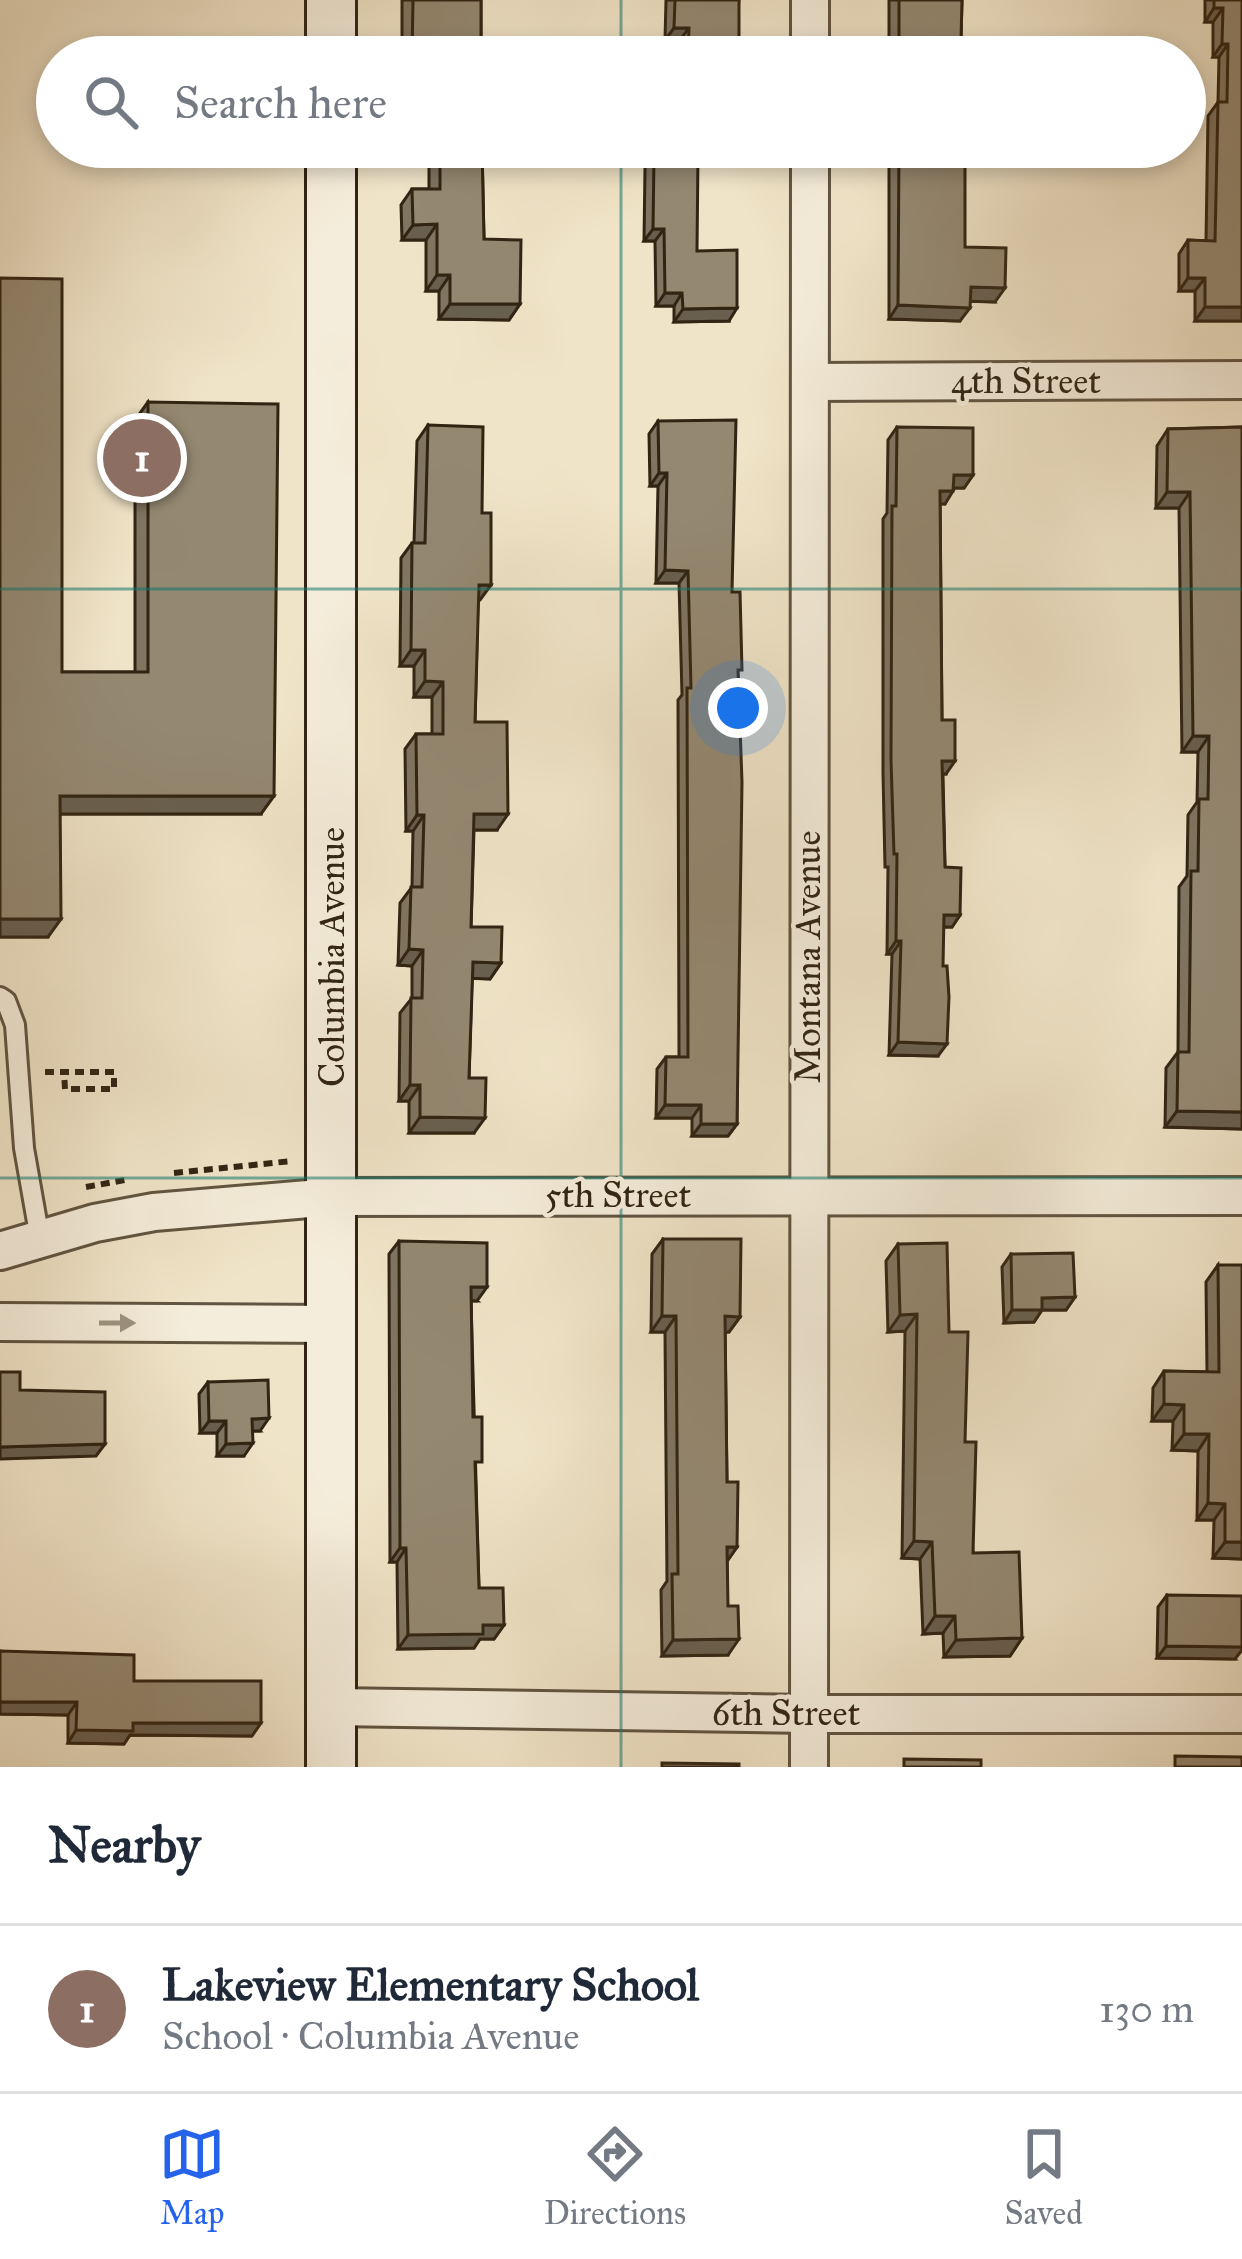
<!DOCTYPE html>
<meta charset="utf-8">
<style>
:root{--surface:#fff;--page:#f6f6f7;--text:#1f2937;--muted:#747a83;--line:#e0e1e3;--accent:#2563eb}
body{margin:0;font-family:"IM FELL Great Primer",serif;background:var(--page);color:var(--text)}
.you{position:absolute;left:738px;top:708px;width:42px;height:42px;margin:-30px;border:9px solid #fff;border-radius:50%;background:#1a73e8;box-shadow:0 0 0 18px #1a73e833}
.badge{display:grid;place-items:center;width:78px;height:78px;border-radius:50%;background:var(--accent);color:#fff;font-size:39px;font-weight:700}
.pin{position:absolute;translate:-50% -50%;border:6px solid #fff;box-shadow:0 3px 12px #0006}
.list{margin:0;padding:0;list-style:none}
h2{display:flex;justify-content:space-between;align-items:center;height:156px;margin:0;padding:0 48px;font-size:51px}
h2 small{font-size:39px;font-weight:400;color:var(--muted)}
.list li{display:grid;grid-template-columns:78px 1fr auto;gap:36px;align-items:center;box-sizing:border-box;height:168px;padding:0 48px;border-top:3px solid var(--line)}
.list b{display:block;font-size:45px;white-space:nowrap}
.list p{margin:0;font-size:39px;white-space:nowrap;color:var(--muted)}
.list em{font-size:39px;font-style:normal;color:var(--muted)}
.icon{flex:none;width:66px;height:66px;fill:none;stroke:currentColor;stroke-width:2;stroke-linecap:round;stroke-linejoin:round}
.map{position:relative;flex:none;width:1242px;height:1767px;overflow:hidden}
.search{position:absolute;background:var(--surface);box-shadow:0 6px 18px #0003;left:36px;right:36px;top:36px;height:132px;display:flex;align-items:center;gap:30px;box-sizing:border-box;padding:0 42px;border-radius:66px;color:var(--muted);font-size:45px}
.sheet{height:324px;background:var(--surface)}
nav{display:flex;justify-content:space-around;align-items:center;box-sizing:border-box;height:168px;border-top:3px solid var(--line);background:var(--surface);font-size:33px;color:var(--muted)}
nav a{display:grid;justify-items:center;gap:6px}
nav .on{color:var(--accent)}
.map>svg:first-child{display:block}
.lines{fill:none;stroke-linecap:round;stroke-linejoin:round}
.lane-casing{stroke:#615440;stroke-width:24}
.street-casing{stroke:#615440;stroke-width:42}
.secondary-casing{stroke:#312413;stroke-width:54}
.path{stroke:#312413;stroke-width:6;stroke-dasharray:9 6;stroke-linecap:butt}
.lane{stroke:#f5eddb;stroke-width:18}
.street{stroke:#f5eddb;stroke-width:36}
.secondary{stroke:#f5eddb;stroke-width:48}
.wall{fill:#7f7561;stroke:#312413;stroke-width:3}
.shaded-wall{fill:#685f4f;stroke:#312413;stroke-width:3}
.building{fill:#948871;stroke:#312413;stroke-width:3}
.oneway{fill:#9d9381}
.grid{fill:none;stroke:#0f766e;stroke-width:3;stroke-opacity:0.55}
.labels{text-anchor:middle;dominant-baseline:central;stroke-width:9;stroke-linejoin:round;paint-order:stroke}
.street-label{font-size:36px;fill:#312413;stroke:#f5eddb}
</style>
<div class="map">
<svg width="1242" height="1767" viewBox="0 0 1242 1767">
<rect width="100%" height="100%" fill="#f0e4c8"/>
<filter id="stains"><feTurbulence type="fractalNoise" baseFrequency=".00167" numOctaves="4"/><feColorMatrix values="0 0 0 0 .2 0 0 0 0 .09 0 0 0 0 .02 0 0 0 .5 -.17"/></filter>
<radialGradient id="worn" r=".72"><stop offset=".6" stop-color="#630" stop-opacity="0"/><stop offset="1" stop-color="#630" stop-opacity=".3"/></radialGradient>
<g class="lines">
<g class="lane-casing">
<polyline id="lane" points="0,997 6,1001 15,1025 24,1148 40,1239"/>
</g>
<g class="street-casing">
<g id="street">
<polyline points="810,0 810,57"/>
<polyline points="810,382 1242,380"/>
<polyline points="0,1251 95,1223 154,1212 332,1197 1242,1196"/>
<polyline points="0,1322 332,1324"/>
<polyline points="331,1707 809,1714 1242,1714"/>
<polyline points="809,1767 810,147"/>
</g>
</g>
<g class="secondary-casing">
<g id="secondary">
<polyline points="331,0 331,57"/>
<polyline points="331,1767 331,147"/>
</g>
</g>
<g class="path">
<polyline points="45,1072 114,1072 114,1089 65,1089 64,1072"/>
<polyline points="174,1173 292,1161"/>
<polyline points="86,1187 125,1180"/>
</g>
<use href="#lane" class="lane"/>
<use href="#street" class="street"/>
<use href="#secondary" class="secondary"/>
</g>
<g class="wall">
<rect x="402" y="0" width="79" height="57"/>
<polygon points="666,0 739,0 732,57 680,57 680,40 665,40"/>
<polygon points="889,0 962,0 961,39 952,52 952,57 889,57"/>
<polygon points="1205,0 1242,0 1242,321 1195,321 1195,291 1179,291 1179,254 1188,240 1206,241 1208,116 1218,102 1219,57 1213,57 1213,22 1205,22"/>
<polygon points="429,147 482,147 484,239 520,304 509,320 439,319 439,291 426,291 426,240 402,240 401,205 412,189 429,189"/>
<polygon points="889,147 951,147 950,163 965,247 995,302 970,301 960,321 889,319"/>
<polygon points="654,156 697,251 729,321 674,322 674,306 656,306 655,241 644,241 645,168"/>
<polygon points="148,402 261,814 60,814 48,937 0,937 62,672 135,672 135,420"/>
<polygon points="658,421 732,592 738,676 737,1124 728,1136 692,1136 692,1118 656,1118 657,1069 666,1057 679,1057 678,700 682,695 679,583 656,583 658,486 650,486 649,434"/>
<polygon points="428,425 482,513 491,585 478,600 475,722 497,830 474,830 471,927 501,963 490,979 472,978 469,1078 474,1133 409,1133 409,1101 399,1101 400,1013 412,998 412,966 398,965 400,903 412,887 413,831 406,831 405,749 416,734 432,734 432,697 414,697 414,666 400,666 401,558 412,543 414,543 417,441"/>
<polygon points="897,427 973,475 964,488 953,488 945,504 940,504 942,720 946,774 943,774 945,867 960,915 952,927 943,927 938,1056 889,1055 892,954 887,954 888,867 885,867 883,773 883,519 887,513 888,440"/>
<polygon points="1242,427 1242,1129 1165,1127 1166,1068 1178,1052 1179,887 1187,876 1188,815 1197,802 1198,752 1182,752 1179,508 1156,508 1157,446 1168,429"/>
<polygon points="663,1239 740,1317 729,1332 725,1332 727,1482 737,1547 727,1561 728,1655 662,1656 661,1590 667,1581 665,1332 651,1332 652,1254"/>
<polygon points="399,1241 477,1301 471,1301 479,1588 504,1625 494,1639 480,1639 474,1648 398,1649 397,1562 390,1562 389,1254"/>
<polygon points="898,1244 949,1332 965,1442 973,1553 1022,1638 1010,1656 944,1657 943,1633 923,1634 920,1559 902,1558 905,1331 888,1332 886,1261"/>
<polygon points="1011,1254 1075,1297 1066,1310 1042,1310 1034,1322 1004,1323 1002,1267"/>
<polygon points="1218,1265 1242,1559 1213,1558 1214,1520 1197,1520 1198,1451 1172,1450 1173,1421 1152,1421 1153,1388 1164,1371 1207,1372 1206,1282"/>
<polygon points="208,1382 260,1431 252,1431 244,1456 217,1456 217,1433 200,1433 199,1394"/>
<polygon points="1167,1595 1235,1659 1157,1658 1158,1607"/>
<polygon points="0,1651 134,1681 252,1736 130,1735 124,1744 68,1743 68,1715 0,1714"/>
</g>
<g class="shaded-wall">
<polygon points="1214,8 1223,8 1213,22 1205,22"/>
<polygon points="674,28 689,28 680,40 665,40"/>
<polygon points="1222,44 1228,44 1219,57 1213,57"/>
<polygon points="728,46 739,46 732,57 721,57"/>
<polygon points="581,147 613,147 611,150 579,151"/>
<polygon points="437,224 426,240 402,240 413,225"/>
<polygon points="653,229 664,229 655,241 644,241"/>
<polygon points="437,275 450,275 439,291 426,291"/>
<polygon points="1188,278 1205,278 1195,291 1179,291"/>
<polygon points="971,287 1005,288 995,302 961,301"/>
<polygon points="665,293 682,293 674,306 656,306"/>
<polygon points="450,304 520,304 509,320 439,319"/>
<polygon points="898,305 970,308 960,321 889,319"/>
<polygon points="1205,307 1242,307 1242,321 1195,321"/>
<polygon points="737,308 729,321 674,322 683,309"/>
<polygon points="659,473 667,473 658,486 650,486"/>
<polygon points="954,475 973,475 964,488 945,488"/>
<polygon points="940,491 953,491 945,504 931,503"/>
<polygon points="1167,492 1190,492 1179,508 1156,508"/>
<polygon points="665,570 688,571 679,583 656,583"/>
<polygon points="479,585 491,585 480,600 468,600"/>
<polygon points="411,650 425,650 414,666 400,666"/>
<polygon points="425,681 443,682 432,697 414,697"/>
<polygon points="1193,736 1209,736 1198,752 1182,752"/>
<polygon points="942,761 955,761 946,774 934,774"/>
<polygon points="60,796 274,796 261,814 47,814"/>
<polygon points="474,814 508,814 497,830 463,830"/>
<polygon points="417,815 424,815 413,831 406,831"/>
<polygon points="944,915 960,915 952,927 935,927"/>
<polygon points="0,919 61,919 48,937 0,937"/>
<polygon points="896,941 901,941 892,954 887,954"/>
<polygon points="409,949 423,950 412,966 398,965"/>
<polygon points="473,962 501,963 490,979 462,978"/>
<polygon points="898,1042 947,1044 938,1056 889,1055"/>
<polygon points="410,1085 420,1085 409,1101 399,1101"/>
<polygon points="665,1105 701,1105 692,1118 656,1118"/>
<polygon points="1177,1111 1242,1112 1242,1129 1165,1127"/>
<polygon points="420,1117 485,1118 474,1133 409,1133"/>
<polygon points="701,1124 737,1124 728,1136 692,1136"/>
<polygon points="471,1287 487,1287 477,1301 461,1300"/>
<polygon points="1075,1297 1066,1310 1042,1310 1034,1322 1004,1323 1012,1310 1042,1298"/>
<polygon points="917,1314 905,1331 888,1332 900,1315"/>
<polygon points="662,1316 676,1316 665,1332 651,1332"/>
<polygon points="725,1316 740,1317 729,1332 714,1332"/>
<polygon points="1164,1404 1184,1405 1173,1421 1152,1421"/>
<polygon points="269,1418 260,1431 244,1431 252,1419"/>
<polygon points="209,1421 226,1421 217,1433 200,1433"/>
<polygon points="1184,1434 1209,1434 1198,1451 1172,1450"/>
<polygon points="253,1443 244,1456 217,1456 226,1444"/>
<polygon points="105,1444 96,1456 0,1459 0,1447"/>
<polygon points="1208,1503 1225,1504 1214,1520 1197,1520"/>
<polygon points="914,1541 932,1542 920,1559 902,1558"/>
<polygon points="1225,1542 1242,1542 1242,1559 1213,1558"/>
<polygon points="727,1547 737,1547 726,1563"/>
<polygon points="400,1548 406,1548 397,1562 390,1562"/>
<polygon points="935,1616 955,1616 943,1633 923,1634"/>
<polygon points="483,1625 504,1625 494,1639 480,1639 474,1648 398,1649 408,1635"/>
<polygon points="1022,1638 1010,1656 944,1657 956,1640"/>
<polygon points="739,1639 728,1655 662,1656 673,1640"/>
<polygon points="1166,1646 1242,1647 1242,1650 1235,1659 1157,1658"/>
<polygon points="0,1702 77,1702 68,1715 0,1714"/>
<polygon points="133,1723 261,1723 252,1736 130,1735 124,1744 68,1743 76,1730"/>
</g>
<g class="building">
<polygon points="413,0 481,0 481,57 412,57"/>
<polygon points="675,0 739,0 739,46 728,46 728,57 688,57 689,28 674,28"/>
<polygon points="899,0 962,0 961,39 952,39 952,57 899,57"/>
<polygon points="1214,0 1242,0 1242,307 1205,307 1205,278 1188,278 1188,240 1215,241 1218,102 1227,102 1228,44 1222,44 1223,8 1214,8"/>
<polygon points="440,147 482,147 484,239 521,240 520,304 450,304 450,275 437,275 437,224 413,225 412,189 440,189"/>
<polygon points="899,147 951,147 950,163 965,163 965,247 1006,248 1005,288 971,287 970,308 898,305"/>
<polygon points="654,156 698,156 697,251 737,250 737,308 683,309 682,293 665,293 664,229 653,229"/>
<polygon points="0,278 62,279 62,672 148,672 148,402 278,404 274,796 60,796 61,919 0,919"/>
<polygon points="736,420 732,592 740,592 742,670 738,670 742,782 737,1124 701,1124 701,1105 665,1105 666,1057 688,1057 687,688 691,688 688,571 665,570 667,473 659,473 658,421"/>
<polygon points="428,425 483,427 482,513 491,513 491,585 479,585 475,722 507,722 508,814 474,814 471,927 502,927 501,963 473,962 469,1078 486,1078 485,1118 420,1117 420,1085 410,1085 411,998 422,998 423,950 409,949 411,887 422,887 424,815 417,815 416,734 443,734 443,682 425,681 425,650 411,650 412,543 425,543"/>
<polygon points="897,427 973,428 973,475 954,475 953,491 940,491 942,720 955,720 955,761 942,761 945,867 961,868 960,915 944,915 943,966 947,966 949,997 947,1044 898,1042 901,941 896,941 897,854 894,854 891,760 892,506 896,506"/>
<polygon points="1242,427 1242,1112 1177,1111 1178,1052 1189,1052 1191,871 1198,871 1199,799 1208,799 1209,736 1193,736 1190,492 1167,492 1168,429"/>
<polygon points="663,1239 741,1239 740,1317 725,1316 727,1482 738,1482 737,1547 727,1547 728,1606 738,1606 739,1639 673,1640 672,1574 678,1574 676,1316 662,1316"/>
<polygon points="399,1241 487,1243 487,1287 471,1287 473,1417 482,1417 482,1462 475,1462 479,1588 503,1588 504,1625 483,1625 483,1634 408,1635 406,1548 400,1548"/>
<polygon points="947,1243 949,1332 968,1332 965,1442 976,1442 973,1553 1019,1552 1022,1638 956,1640 955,1616 935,1616 932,1542 914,1541 917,1314 900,1315 898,1244"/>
<polygon points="1073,1253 1075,1297 1042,1298 1042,1310 1012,1310 1011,1254"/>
<polygon points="1218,1265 1242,1265 1242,1542 1225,1542 1225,1504 1208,1503 1209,1434 1184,1434 1184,1405 1164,1404 1164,1371 1219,1372"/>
<polygon points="0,1372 20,1372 20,1390 105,1392 105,1444 0,1447"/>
<polygon points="268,1380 269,1418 252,1419 253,1443 226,1444 226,1421 209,1421 208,1382"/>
<polygon points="1167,1595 1242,1596 1242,1647 1166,1646"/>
<polygon points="0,1651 134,1655 134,1681 261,1681 261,1723 133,1723 133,1731 76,1730 77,1702 0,1702"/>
<polygon points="1175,1756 1242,1757 1242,1767 1175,1767"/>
<polygon points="904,1759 981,1760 981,1767 904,1767"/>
<polygon points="662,1763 739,1764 739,1767 662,1767"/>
</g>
<defs><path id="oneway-solid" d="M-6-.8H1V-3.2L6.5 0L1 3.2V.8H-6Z" transform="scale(3)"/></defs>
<use class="oneway" href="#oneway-solid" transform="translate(117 1323)"/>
<path class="grid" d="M 621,0 L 621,57M 621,147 L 621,1767M 0,589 L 1242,589M 0,1178 L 1242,1178"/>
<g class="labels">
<g class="street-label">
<text x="1026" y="381">4th Street</text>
<text transform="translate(332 957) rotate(-90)">Columbia Avenue</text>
<text transform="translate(808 957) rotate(-90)">Montana Avenue</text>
<text x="618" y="1195">5th Street</text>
<text x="786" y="1713">6th Street</text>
</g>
</g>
<rect width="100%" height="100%" filter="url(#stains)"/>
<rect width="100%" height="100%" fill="url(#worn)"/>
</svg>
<div class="you"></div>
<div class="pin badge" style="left:142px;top:458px;background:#8d6e63">1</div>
<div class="search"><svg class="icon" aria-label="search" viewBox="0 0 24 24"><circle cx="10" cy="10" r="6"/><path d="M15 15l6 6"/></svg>Search here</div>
</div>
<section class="sheet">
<h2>Nearby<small></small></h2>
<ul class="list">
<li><span class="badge" style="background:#8d6e63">1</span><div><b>Lakeview Elementary School</b><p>School · Columbia Avenue</p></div><em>130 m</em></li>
</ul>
</section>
<nav>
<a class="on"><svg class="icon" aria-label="map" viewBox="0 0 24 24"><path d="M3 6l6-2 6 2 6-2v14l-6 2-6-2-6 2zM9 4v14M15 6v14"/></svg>Map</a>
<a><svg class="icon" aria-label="directions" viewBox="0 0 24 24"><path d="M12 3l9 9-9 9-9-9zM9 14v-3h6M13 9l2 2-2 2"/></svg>Directions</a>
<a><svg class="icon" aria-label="saved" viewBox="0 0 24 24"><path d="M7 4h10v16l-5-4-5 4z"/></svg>Saved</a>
</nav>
